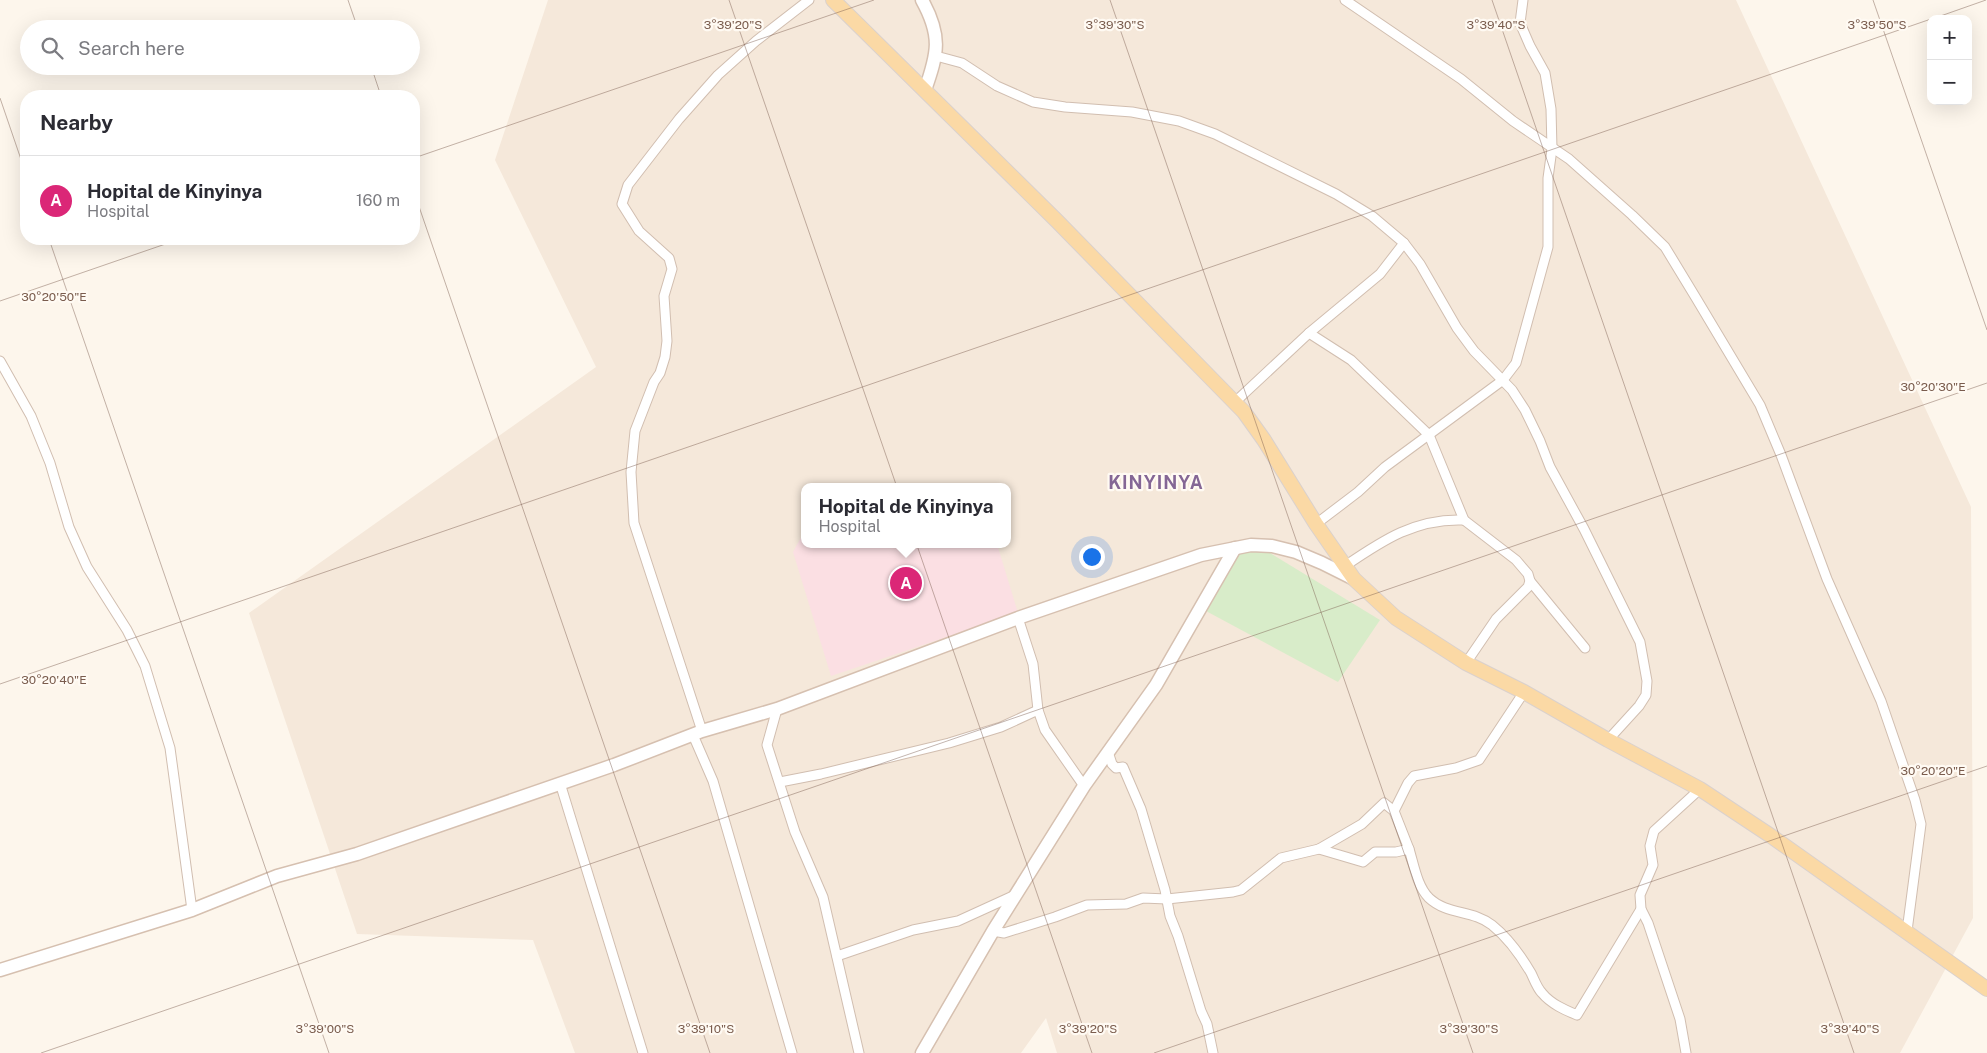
<!DOCTYPE html>
<meta charset="utf-8">
<style>
:root{--surface:#fff;--page:#f7f7f7;--text:#2b2b33;--muted:#7c7c81;--line:#e1e1e2;--accent:#db2777}
body{margin:0;font-family:"Public Sans",sans-serif;background:var(--page);color:var(--text)}
.controls{position:absolute;right:15px;top:15px;display:grid;overflow:hidden;border-radius:10px;box-shadow:0 5px 20px #0002}
.controls button{width:45px;height:45px;display:grid;place-items:center;padding:0;border:0;border-bottom:1px solid var(--line);background:var(--surface);color:var(--text);font:25px sans-serif}
.you{position:absolute;left:1091px;top:556px;width:18px;height:18px;margin:-12px;border:4px solid #fff;border-radius:50%;background:#1a73e8;box-shadow:0 0 0 8px #1a73e833}
.badge{display:grid;place-items:center;width:32px;height:32px;border-radius:50%;background:var(--accent);color:#fff;font-size:16px;font-weight:700}
.pin{position:absolute;translate:-50% -50%;border:2px solid #fff;box-shadow:0 1px 5px #0006}
.popup{position:absolute;left:801px;top:483px;width:210px;height:65px;box-sizing:border-box;display:grid;place-content:center;border-radius:10px;background:var(--surface);filter:drop-shadow(0 1px 4px #0005);font-size:16px;white-space:nowrap;color:var(--muted)}
.popup b{font-size:19px;color:var(--text)}
.popup::after{content:'';position:absolute;left:50%;top:100%;margin-left:-10px;border:10px solid transparent;border-top-color:var(--surface)}
.list{margin:0;padding:0;list-style:none}
h2{display:flex;justify-content:space-between;align-items:center;height:65px;margin:0;padding:0 20px;font-size:21px}
h2 small{font-size:16px;font-weight:400;color:var(--muted)}
.list li{display:grid;grid-template-columns:32px 1fr auto;gap:15px;align-items:center;box-sizing:border-box;height:90px;padding:0 20px;border-top:1px solid var(--line)}
.list b{display:block;font-size:19px;white-space:nowrap}
.list p{margin:0;font-size:16px;white-space:nowrap;color:var(--muted)}
.list em{font-size:16px;font-style:normal;color:var(--muted)}
.icon{flex:none;width:28px;height:28px;fill:none;stroke:currentColor;stroke-width:2;stroke-linecap:round;stroke-linejoin:round}
.map{position:relative;flex:none;width:1987px;height:1053px;overflow:hidden}
.search{position:absolute;background:var(--surface);box-shadow:0 5px 20px #0002;left:20px;top:20px;width:400px;height:55px;display:flex;align-items:center;gap:12px;box-sizing:border-box;padding:0 18px;border-radius:28px;color:var(--muted);font-size:19px}
.panel{position:absolute;background:var(--surface);box-shadow:0 5px 20px #0002;left:20px;top:90px;width:400px;height:155px;border-radius:20px}
.map>svg:first-child{display:block}
.residential{fill:#f5e8da;fill-rule:evenodd}
.medical{fill:#fbdfe3}
.green{fill:#d8ecc9}
.lines{fill:none;stroke-linecap:round;stroke-linejoin:round}
.street-casing{stroke:#d1beb0;stroke-width:11}
.secondary-casing{stroke:#d6c0b0;stroke-width:15}
.primary-casing{stroke:#dad1cd;stroke-width:16}
.street{stroke:#fff;stroke-width:9}
.secondary{stroke:#fff;stroke-width:12}
.primary{stroke:#fbd9a5;stroke-width:14}
.ticks{fill:none;stroke:#7a5c4d;stroke-width:1;stroke-opacity:0.45}
.labels{text-anchor:middle;dominant-baseline:central;stroke-width:4.5;stroke-linejoin:round;paint-order:stroke}
.district-label{font-size:18px;font-weight:bold;letter-spacing:1px;fill:#846695;stroke:#fffaf3}
.ticks-label{font-size:12px;text-anchor:middle;fill:#7a5c4d;stroke:#fffaf3;stroke-width:4.5;stroke-linejoin:round;paint-order:stroke}
</style>
<div class="map">
<svg width="1987" height="1053" viewBox="0 0 1987 1053">
<rect width="100%" height="100%" fill="#fdf6ec"/>
<path class="residential" d="M 548,0 L 1736,0 L 1971,507 L 1973,918 L 1900,1053 L 1057,1053 L 1046,1018 L 1021,1053 L 575,1053 L 533,940 L 357,934 L 249,613 L 596,367 L 495,160 ZM 805,487 L 1007,487 L 1007,544 L 805,544 Z"/>
<polygon class="medical" points="805,530 805,544 997,544 1018,613 831,676 793,552"/>
<polygon class="green" points="1262,548 1380,620 1338,682 1206,611 1240,553"/>
<g class="lines">
<g class="street-casing">
<g id="street">
<polyline points="1345,0 1461,79 1513,121 1569,159 1632,215 1665,247 1696,298 1760,405 1781,455 1827,579 1881,701 1915,800 1921,824 1907,931"/>
<polyline points="936,56 962,63 997,86 1033,102 1065,107 1132,112 1179,121 1215,134 1336,194 1372,216 1404,243 1420,264 1457,328 1474,351 1512,390 1525,410 1540,441 1550,467 1584,529 1640,642 1647,681 1646,695 1639,706 1608,740"/>
<polyline points="1309,333 1351,360 1429,435 1464,520 1516,560 1528,574 1530,581 1528,587 1496,619 1466,663"/>
<polyline points="0,361 31,416 50,463 69,527 87,567 127,630 145,666 170,748 192,910"/>
<polyline points="1235,402 1309,333 1380,274 1404,243"/>
<polyline points="1316,524 1358,492 1385,467 1503,380 1516,363 1548,247 1548,178 1552,149 1551,109 1545,73 1530,46 1520,23 1523,0"/>
<path d="M 1345,566 C 1383,540 1416,518 1464,520"/>
<polyline points="1530,581 1585,648"/>
<polyline points="1018,618 1033,664 1038,710 1045,730 1084,786"/>
<polyline points="777,709 767,745 795,832 823,897 859,1053"/>
<polyline points="702,731 634,523 631,472 635,431 654,382 660,373 665,357 667,341 664,296 672,269 669,258 639,231 622,204 628,185 679,119 718,75 756,41 809,0"/>
<polyline points="693,735 713,781 792,1053"/>
<polyline points="1108,752 1112,764 1116,768 1123,767 1141,809 1165,890 1170,916 1178,936 1201,1011 1207,1024 1213,1053"/>
<polyline points="780,782 821,774 949,743 1001,727 1038,710"/>
<polyline points="560,783 643,1053"/>
<polyline points="1394,811 1408,783 1414,776 1456,768 1479,760 1524,692"/>
<polyline points="1319,849 1362,824 1384,803 1394,811 1409,849"/>
<path d="M 993,931 L 1004,933 L 1055,917 L 1087,905 L 1126,904 L 1143,898 L 1167,899 L 1233,892 L 1241,890 L 1281,858 L 1319,849 L 1363,862 L 1375,852 L 1396,852 L 1409,849 C 1414,865 1417,886 1429,898 C 1447,915 1473,910 1492,925 C 1507,937 1521,956 1531,973 C 1534,979 1537,988 1542,993 C 1551,1004 1565,1010 1577,1015 L 1641,909"/>
<polyline points="837,956 913,930 958,921 1015,895"/>
<polyline points="1686,1053 1680,1019 1648,923 1641,909 1640,895 1653,865 1650,846 1654,831 1700,789"/>
</g>
</g>
<g class="secondary-casing">
<g id="secondary">
<path d="M 922,0 C 942,36 938,53 925,90"/>
<polyline points="0,970 192,910 277,876 357,854 614,765 702,731 777,709 1018,618 1201,555 1251,545 1272,546 1296,552 1322,563 1354,579"/>
<polyline points="922,1053 993,931 1084,786 1156,685 1235,548"/>
</g>
</g>
<g class="primary-casing">
<polyline id="primary" points="833,0 1057,221 1244,412 1264,440 1316,524 1354,579 1396,618 1466,663 1524,692 1608,740 1700,789 1771,836 1987,989"/>
</g>
<use href="#street" class="street"/>
<use href="#secondary" class="secondary"/>
<use href="#primary" class="primary"/>
</g>
<path class="ticks" d="M 348,0 L 358,29M 729,0 L 1092,1053M 1110,0 L 1473,1053M 1492,0 L 1854,1053M 1873,0 L 1987,330M 1932,19 L 1986,0M 371,66 L 381,96M 0,98 L 26,174M 414,158 L 874,0M 414,192 L 710,1053M 49,239 L 329,1053M 0,301 L 180,239M 0,684 L 1931,19M 41,1053 L 1987,383M 1154,1053 L 1987,766"/>
<g class="labels">
<g class="district-label">
<text x="1156" y="482">KINYINYA</text>
</g>
</g>
<g class="ticks-label">
<text x="733" y="29">3°39'20"S</text>
<text x="1115" y="29">3°39'30"S</text>
<text x="1496" y="29">3°39'40"S</text>
<text x="1877" y="29">3°39'50"S</text>
<text x="54" y="301">30°20'50"E</text>
<text x="1933" y="391">30°20'30"E</text>
<text x="54" y="684">30°20'40"E</text>
<text x="1933" y="775">30°20'20"E</text>
<text x="325" y="1033">3°39'00"S</text>
<text x="706" y="1033">3°39'10"S</text>
<text x="1088" y="1033">3°39'20"S</text>
<text x="1469" y="1033">3°39'30"S</text>
<text x="1850" y="1033">3°39'40"S</text>
</g>
</svg>
<div class="controls">
<button>+</button>
<button>−</button>
</div>
<div class="you"></div>
<div class="pin badge" style="left:906px;top:583px">A</div>
<div class="popup"><b>Hopital de Kinyinya</b>Hospital</div>
<div class="search"><svg class="icon" aria-label="search" viewBox="0 0 24 24"><circle cx="10" cy="10" r="6"/><path d="M15 15l6 6"/></svg>Search here</div>
<section class="panel">
<h2>Nearby<small></small></h2>
<ul class="list">
<li><span class="badge">A</span><div><b>Hopital de Kinyinya</b><p>Hospital</p></div><em>160 m</em></li>
</ul>
</section>
</div>
